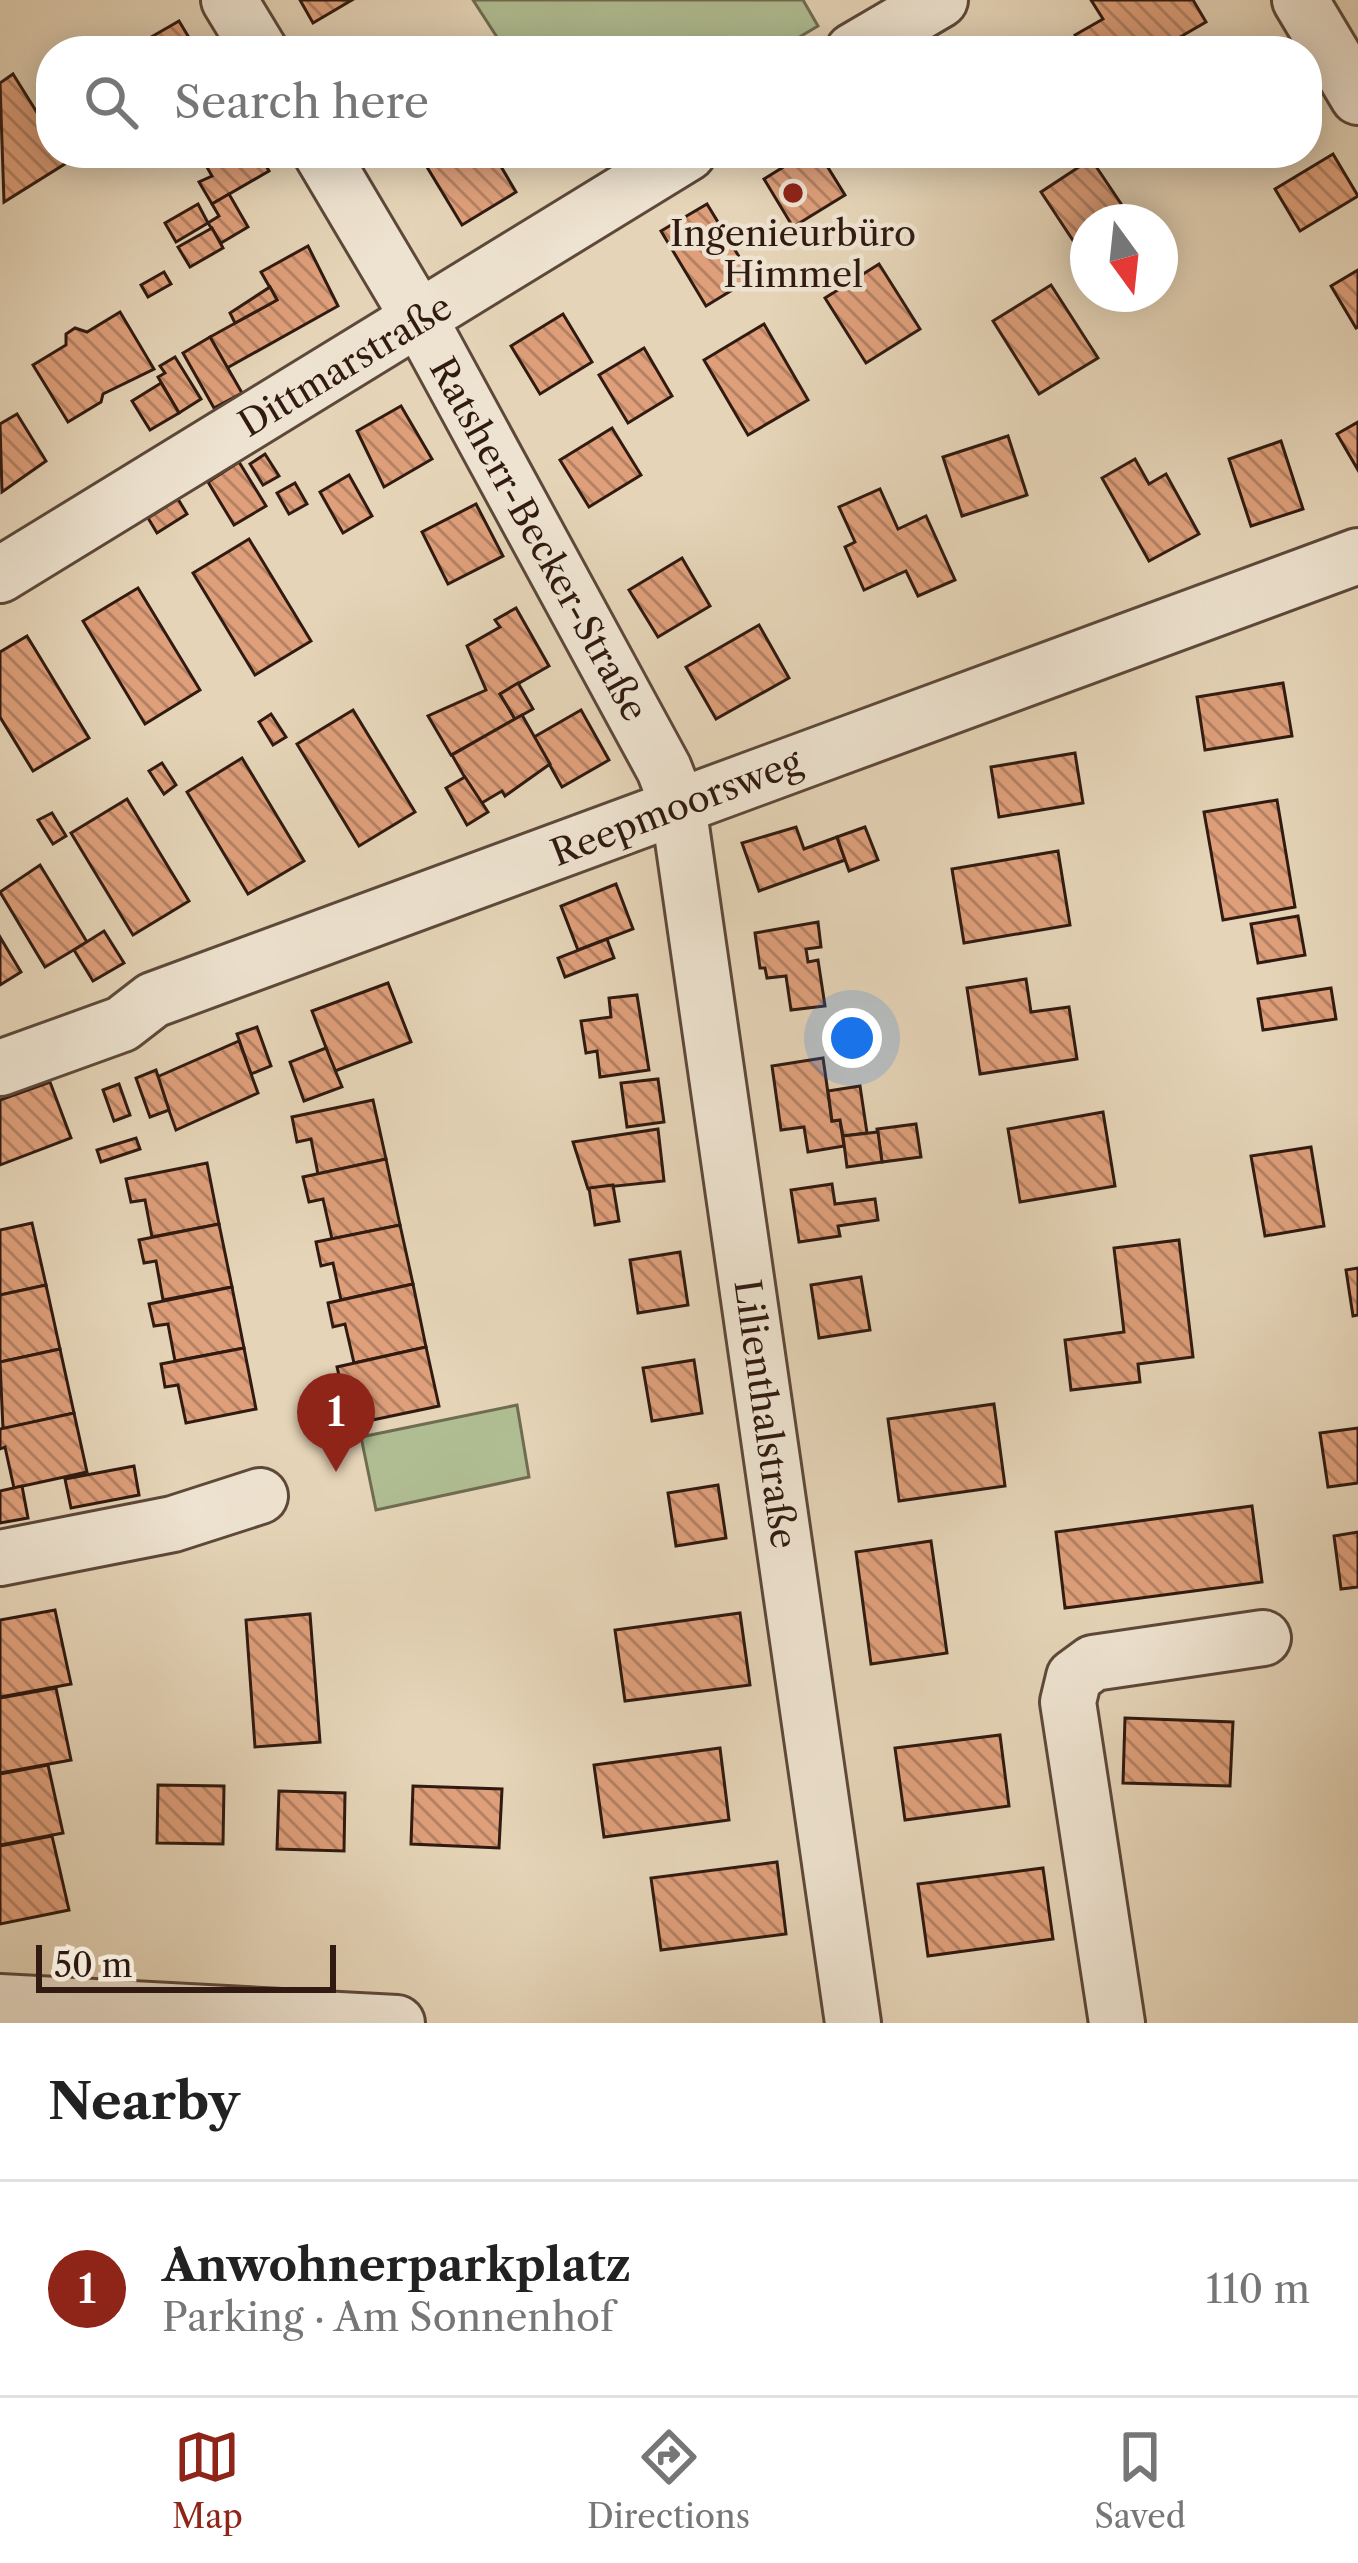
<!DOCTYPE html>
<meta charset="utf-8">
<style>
:root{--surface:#fff;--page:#f2f2f2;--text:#222;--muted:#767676;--line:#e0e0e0;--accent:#8f2418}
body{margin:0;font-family:"Libre Caslon Text",serif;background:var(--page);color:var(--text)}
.compass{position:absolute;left:1070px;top:204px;width:108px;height:108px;border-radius:50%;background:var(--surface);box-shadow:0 6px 30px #0003;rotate:165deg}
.scale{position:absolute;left:36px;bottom:30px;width:300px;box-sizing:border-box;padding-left:12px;border:6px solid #301a11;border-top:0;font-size:33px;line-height:42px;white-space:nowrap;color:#301a11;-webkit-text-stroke:9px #eee3d0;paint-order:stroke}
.you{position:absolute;left:852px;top:1038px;width:42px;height:42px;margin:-30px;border:9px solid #fff;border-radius:50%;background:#1a73e8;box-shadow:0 0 0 18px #1a73e833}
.badge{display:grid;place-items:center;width:78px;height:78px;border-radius:50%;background:var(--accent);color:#fff;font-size:39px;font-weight:700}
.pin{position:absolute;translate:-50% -99px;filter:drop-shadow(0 3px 6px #0008)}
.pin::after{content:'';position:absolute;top:63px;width:42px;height:36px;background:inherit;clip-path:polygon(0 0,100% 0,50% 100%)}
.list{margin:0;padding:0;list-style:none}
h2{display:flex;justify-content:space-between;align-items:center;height:156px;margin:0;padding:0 48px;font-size:51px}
h2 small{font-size:39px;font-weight:400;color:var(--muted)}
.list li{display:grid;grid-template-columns:78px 1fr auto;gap:36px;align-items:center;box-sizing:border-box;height:216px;padding:0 48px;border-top:3px solid var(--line)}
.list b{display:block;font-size:45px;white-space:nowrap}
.list p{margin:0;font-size:39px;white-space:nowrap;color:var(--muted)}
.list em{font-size:39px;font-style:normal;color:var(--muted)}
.icon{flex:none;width:66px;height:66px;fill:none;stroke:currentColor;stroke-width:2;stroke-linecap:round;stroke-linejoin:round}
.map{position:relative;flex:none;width:1358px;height:2023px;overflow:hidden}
.search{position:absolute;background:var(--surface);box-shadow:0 6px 30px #0003;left:36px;right:36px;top:36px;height:132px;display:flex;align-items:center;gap:30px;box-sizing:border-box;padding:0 42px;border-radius:48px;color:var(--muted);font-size:45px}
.sheet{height:372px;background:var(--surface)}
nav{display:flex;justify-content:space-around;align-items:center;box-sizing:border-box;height:168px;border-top:3px solid var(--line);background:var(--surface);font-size:33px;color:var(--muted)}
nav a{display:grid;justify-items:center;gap:6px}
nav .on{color:var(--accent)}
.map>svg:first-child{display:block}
.park{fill:#b0bd92;stroke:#706c52;stroke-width:3}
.building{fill:url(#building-back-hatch);stroke:#301a11;stroke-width:3}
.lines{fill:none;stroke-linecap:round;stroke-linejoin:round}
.minor-casing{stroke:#5d483a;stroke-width:60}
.minor{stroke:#eee3d0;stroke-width:54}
.poi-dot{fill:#8f2418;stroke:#eee3d0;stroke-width:4.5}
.labels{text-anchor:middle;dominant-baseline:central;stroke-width:9;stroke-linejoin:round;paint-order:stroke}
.poi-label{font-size:36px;fill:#301a11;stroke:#eee3d0}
.street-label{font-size:36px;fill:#301a11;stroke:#eee3d0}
</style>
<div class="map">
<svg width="1358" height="2023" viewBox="0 0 1358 2023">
<defs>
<pattern id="building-back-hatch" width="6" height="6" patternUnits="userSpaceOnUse" patternTransform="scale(3)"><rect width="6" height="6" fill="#de9f7a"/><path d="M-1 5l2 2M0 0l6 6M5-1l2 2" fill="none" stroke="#b48163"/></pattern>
</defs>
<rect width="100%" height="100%" fill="#e5d4b7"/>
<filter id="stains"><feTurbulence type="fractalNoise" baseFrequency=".00167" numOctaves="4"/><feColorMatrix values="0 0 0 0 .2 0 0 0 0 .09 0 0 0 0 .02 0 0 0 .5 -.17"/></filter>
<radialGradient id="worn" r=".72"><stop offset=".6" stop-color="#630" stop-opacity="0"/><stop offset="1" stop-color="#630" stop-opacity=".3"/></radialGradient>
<g class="park">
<polygon points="473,0 803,0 818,26 776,51 506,51"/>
<polygon points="517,1405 529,1477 376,1510 361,1437"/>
</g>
<g class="building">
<polygon points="300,0 352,0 313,23"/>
<polygon points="1091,0 1193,0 1206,22 1156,51 1084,51 1075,35 1103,19"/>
<polygon points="179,21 197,51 127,51"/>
<polygon points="13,74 51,135 51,153 62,153 68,162 4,202 0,83"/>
<polygon points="199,153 259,153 269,171 212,204 199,182 212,176"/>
<polygon points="452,153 493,153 516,192 462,225 427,167"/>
<polygon points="806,153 819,153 845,195 793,227 764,179"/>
<polygon points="1333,154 1358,196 1300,231 1275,189"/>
<polygon points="1091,159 1132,220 1088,222 1088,250 1082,254 1041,192"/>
<polygon points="229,194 248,227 221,243 208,223 219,216 212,204"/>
<polygon points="198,204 208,223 176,242 165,223"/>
<polygon points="707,204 752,278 706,306 661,231"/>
<polygon points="212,228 223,248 190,267 178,247"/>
<polygon points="308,246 338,306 227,368 210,337 277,300 261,272"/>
<polygon points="879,264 920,329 866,363 825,298"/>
<polygon points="1358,270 1358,327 1356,328 1331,286"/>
<polygon points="164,272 171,284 148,297 141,285"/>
<polygon points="1051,285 1098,358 1039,394 993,321"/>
<polygon points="270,287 277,300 235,323 230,313"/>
<polygon points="120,312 154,369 103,394 101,402 68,422 33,365 66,345 66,334 75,328 87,332"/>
<polygon points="563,314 592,362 540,394 511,346"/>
<polygon points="764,324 808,400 748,435 704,360"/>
<polygon points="210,337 242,393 214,408 183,353"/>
<polygon points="644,348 672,396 628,423 599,375"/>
<polygon points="175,357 201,399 179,413 158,377 165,373 160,366"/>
<polygon points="161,383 179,413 150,430 132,401"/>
<polygon points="401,406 432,459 384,487 357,431"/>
<polygon points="17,414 46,461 2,492 0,424"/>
<polygon points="1358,422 1358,470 1337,434"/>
<polygon points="612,428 641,475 589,507 560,460"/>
<polygon points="1008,436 1027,495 962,516 943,457"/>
<polygon points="1281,441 1303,509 1251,526 1229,459"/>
<polygon points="265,454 279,476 263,485 250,464"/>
<polygon points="1135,459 1149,484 1166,474 1199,534 1149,561 1102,478"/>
<polygon points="239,462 266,506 234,525 208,482"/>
<polygon points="349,475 372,516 343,533 320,492"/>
<polygon points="295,483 307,504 289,514 277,493"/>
<polygon points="880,489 898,529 926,516 955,580 918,596 906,571 864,590 845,547 855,542 839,507"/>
<polygon points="178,499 187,514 157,533 148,518"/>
<polygon points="476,504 503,556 448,584 422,532"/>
<polygon points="249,539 311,641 255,675 193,573"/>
<polygon points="682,558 710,606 658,637 629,590"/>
<polygon points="138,588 200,690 145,724 83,621"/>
<polygon points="516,608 549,666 500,694 515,719 451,755 428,716 486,690 467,646 500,627 495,620"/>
<polygon points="759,625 789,678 716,719 686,667"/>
<polygon points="27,636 89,738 33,771 0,717 0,652"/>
<polygon points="518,683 533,709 515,719 500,694"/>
<polygon points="1283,683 1292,736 1205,750 1197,697"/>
<polygon points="353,710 415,812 359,846 297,744"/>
<polygon points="581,710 609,760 562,787 534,737"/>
<polygon points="271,714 286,737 273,745 259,722"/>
<polygon points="522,715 550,764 505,796 502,791 480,804 452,755"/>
<polygon points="1075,753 1083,803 999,817 991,767"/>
<polygon points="242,758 304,861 248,894 187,792"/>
<polygon points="162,763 176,785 164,794 149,771"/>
<polygon points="465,777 488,812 467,825 446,788"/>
<polygon points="127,799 189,901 133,935 71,833"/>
<polygon points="1277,800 1295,907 1223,920 1204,812"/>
<polygon points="52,813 66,836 53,844 38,820"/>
<polygon points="796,827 804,849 837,837 845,860 759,891 742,843"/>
<polygon points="865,827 878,860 849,871 837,837"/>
<polygon points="1058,851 1070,925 964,943 952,869"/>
<polygon points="40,865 87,942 45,967 0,892"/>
<polygon points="616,884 633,929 578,950 561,906"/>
<polygon points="1298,916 1305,955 1258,963 1251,924"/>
<polygon points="818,922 821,947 806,949 808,962 818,960 825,1006 791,1010 786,976 767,978 765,968 760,968 755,933"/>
<polygon points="104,931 124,963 93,981 74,950"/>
<polygon points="0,937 21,972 0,985"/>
<polygon points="607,939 614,958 565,977 558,958"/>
<polygon points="1026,979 1031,1012 1069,1007 1077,1059 980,1074 967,988"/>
<polygon points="388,983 411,1042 335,1071 312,1011"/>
<polygon points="1331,988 1336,1019 1263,1030 1258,999"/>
<polygon points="637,995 649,1070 600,1077 597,1051 586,1053 581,1021 611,1017 609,998"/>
<polygon points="257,1027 271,1066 251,1074 237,1034"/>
<polygon points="239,1041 258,1093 176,1130 157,1077"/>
<polygon points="326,1048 342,1087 304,1101 290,1062"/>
<polygon points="823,1058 832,1121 840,1120 844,1146 808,1152 804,1127 781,1130 772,1066"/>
<polygon points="156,1070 169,1110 150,1117 136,1078"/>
<polygon points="658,1079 664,1122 627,1127 621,1083"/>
<polygon points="50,1082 71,1138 0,1165 0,1100"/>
<polygon points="119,1084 130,1115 114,1121 103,1090"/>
<polygon points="860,1086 867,1133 843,1136 840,1120 832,1121 828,1091"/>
<polygon points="373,1100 386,1159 318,1174 311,1139 297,1142 292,1117"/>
<polygon points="1103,1112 1115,1186 1020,1202 1008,1129"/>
<polygon points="916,1124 921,1157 882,1162 877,1129"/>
<polygon points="658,1129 664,1181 588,1189 573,1142"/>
<polygon points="878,1132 882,1162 847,1167 843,1136"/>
<polygon points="136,1138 140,1149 101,1162 97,1150"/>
<polygon points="1311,1147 1324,1226 1265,1236 1251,1156"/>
<polygon points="386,1159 400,1225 332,1239 323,1199 309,1202 303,1177"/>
<polygon points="207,1163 219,1224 152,1237 145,1200 131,1202 126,1179"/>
<polygon points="832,1184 835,1204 875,1199 878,1220 838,1226 840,1236 799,1242 791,1190"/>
<polygon points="613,1185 619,1221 595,1225 589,1188"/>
<polygon points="32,1223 46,1285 0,1295 0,1230"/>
<polygon points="219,1224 232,1287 163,1300 156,1261 144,1263 139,1240"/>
<polygon points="400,1225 413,1284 341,1300 333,1263 321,1266 316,1242"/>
<polygon points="1179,1240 1193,1357 1138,1364 1140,1382 1071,1390 1065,1340 1124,1332 1114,1248"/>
<polygon points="680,1252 688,1305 638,1313 630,1260"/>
<polygon points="1358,1268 1358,1315 1353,1316 1346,1270"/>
<polygon points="861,1277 870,1330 819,1338 811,1285"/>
<polygon points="413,1284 426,1347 354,1363 345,1324 333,1327 328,1303"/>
<polygon points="46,1285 60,1349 0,1362 0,1295"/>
<polygon points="232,1287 244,1348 175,1361 168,1324 154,1326 149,1304"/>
<polygon points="426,1347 439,1406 363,1422 355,1385 342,1388 337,1367"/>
<polygon points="244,1348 256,1409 186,1423 178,1385 165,1387 161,1364"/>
<polygon points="60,1349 74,1413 3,1429 0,1362"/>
<polygon points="694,1360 702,1413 652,1421 643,1368"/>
<polygon points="994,1404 1005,1486 899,1501 888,1419"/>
<polygon points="74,1413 87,1472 14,1488 5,1447 0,1449 0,1429"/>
<polygon points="1358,1428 1358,1483 1328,1487 1320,1433"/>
<polygon points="134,1466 139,1495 71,1508 65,1479"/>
<polygon points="718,1485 726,1538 676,1546 668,1493"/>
<polygon points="22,1486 28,1518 0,1523 0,1491"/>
<polygon points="1252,1506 1262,1582 1065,1608 1056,1532"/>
<polygon points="1358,1532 1358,1587 1341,1589 1334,1536"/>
<polygon points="931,1541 947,1653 871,1664 856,1552"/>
<polygon points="55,1610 71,1684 0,1697 0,1620"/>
<polygon points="740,1613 750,1685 625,1701 615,1630"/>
<polygon points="310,1614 320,1742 255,1747 246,1620"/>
<polygon points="56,1688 71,1760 0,1773 0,1698"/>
<polygon points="1125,1718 1233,1722 1230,1786 1123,1783"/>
<polygon points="1000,1735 1009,1806 905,1820 895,1748"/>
<polygon points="720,1748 729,1820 604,1837 594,1765"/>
<polygon points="48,1765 63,1833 0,1845 0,1774"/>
<polygon points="158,1785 224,1786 223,1844 157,1843"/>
<polygon points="413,1786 502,1789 499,1848 411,1844"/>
<polygon points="279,1791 345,1793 344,1851 277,1849"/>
<polygon points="52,1836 69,1910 0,1924 0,1846"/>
<polygon points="777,1862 786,1934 661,1950 651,1878"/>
<polygon points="1043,1868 1053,1939 928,1956 918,1884"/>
</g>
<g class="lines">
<g class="minor-casing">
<g id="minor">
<polyline points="229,0 260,51"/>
<polyline points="1300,0 1358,97"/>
<polyline points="853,51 940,0"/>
<polyline points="321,153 420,320 664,769 678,805 853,2023"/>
<polyline points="0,575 688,153"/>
<polyline points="0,1068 122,1024 153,1000 1358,556"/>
<polyline points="0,1558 173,1524 260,1496"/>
<polyline points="0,2002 397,2023"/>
<polyline points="1117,2023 1068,1702 1074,1677 1093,1663 1263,1638"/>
</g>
</g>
<use href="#minor" class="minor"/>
</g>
<circle class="poi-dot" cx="793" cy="193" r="12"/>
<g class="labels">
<g class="poi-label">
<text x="793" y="233">Ingenieurbüro<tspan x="793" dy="41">Himmel</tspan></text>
</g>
<g class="street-label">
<text transform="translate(345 365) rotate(-31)">Dittmarstraße</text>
<text transform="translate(539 539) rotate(61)">Ratsherr-Becker-Straße</text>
<text transform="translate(676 807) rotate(-21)">Reepmoorsweg</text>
<text transform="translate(766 1414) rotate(82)">Lilienthalstraße</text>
</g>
</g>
<rect width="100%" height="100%" filter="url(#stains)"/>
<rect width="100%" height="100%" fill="url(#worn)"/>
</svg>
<svg class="compass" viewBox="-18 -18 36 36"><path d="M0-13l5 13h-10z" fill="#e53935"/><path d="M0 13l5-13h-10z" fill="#767676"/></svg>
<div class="scale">50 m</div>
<div class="you"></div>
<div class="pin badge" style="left:336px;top:1472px">1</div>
<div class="search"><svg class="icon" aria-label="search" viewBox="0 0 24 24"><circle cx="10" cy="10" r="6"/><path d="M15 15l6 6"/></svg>Search here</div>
</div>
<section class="sheet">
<h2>Nearby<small></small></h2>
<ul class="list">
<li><span class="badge">1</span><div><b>Anwohnerparkplatz</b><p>Parking · Am Sonnenhof</p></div><em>110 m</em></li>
</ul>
</section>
<nav>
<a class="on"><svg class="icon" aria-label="map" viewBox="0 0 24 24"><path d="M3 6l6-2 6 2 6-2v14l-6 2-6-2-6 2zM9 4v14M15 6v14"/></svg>Map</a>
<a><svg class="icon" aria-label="directions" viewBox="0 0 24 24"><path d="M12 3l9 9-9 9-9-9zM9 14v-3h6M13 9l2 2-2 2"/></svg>Directions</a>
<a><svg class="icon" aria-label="saved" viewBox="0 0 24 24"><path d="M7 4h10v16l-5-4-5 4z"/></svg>Saved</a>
</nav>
